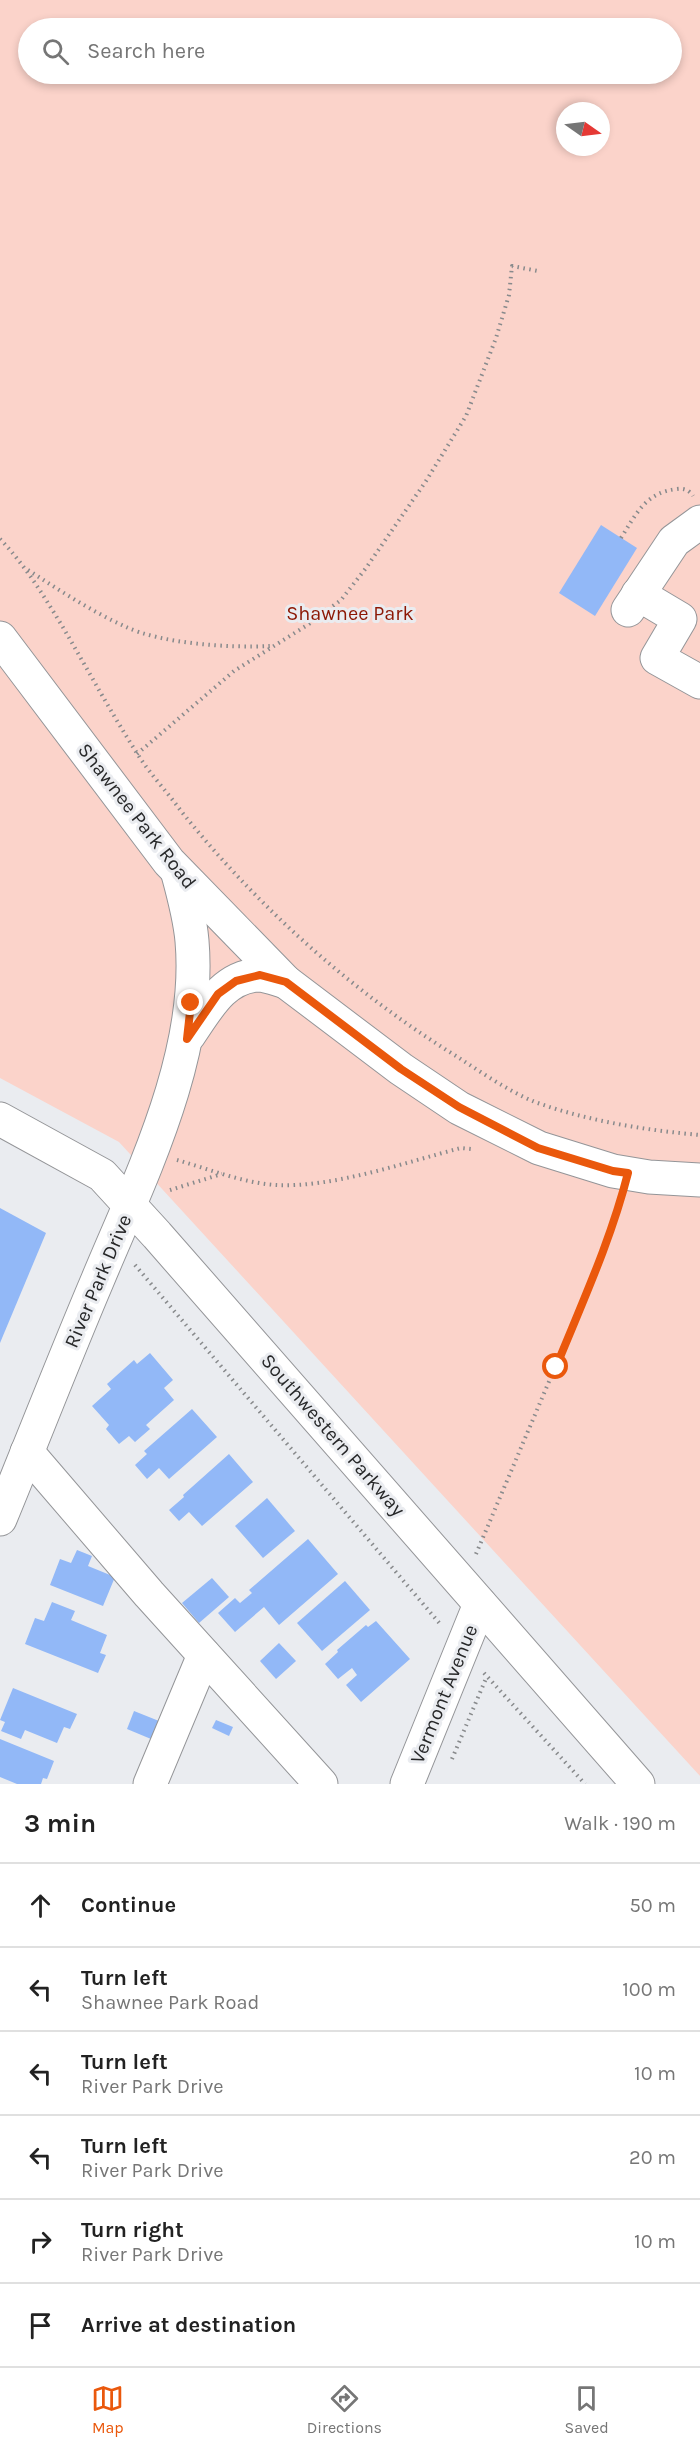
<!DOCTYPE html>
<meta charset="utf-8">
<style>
:root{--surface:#fff;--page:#f6f6f6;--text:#222;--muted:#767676;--line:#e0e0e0;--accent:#ea580c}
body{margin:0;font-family:Karla,sans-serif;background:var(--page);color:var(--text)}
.compass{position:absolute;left:556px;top:102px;width:54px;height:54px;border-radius:50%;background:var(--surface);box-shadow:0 3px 9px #0003;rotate:104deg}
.stop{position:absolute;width:18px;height:18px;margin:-14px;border:4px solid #ea580c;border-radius:50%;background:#fff}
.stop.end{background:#ea580c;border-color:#fff;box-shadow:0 2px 6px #0008}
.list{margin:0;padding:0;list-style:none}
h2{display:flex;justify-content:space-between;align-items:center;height:78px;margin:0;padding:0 24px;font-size:26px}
h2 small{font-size:20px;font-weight:400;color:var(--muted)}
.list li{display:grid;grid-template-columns:39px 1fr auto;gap:18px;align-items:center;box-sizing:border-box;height:84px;padding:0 24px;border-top:2px solid var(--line)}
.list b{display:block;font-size:22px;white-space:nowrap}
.list p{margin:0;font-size:20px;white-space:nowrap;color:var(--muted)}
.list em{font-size:20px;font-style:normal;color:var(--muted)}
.icon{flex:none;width:33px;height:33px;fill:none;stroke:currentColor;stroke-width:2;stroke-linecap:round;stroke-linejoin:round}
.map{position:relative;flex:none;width:700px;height:1784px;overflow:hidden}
.search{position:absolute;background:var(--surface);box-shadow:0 3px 9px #0003;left:18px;right:18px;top:18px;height:66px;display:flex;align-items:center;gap:15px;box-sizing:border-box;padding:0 21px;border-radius:33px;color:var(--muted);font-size:22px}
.sheet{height:582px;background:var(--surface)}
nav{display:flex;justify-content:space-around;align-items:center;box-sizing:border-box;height:84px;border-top:2px solid var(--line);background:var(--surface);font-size:16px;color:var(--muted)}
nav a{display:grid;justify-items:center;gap:3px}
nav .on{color:var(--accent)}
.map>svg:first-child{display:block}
.green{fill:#fbd3ca;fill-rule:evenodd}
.building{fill:#92b8f7}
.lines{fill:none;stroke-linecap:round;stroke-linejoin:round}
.minor-casing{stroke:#949598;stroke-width:35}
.path{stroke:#888a8c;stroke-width:4;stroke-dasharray:1.5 4.5;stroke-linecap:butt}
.minor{stroke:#fff;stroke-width:33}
.route{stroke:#ea580c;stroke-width:8}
.labels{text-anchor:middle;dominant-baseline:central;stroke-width:6;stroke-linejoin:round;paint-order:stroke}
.park-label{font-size:20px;fill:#8c1704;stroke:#eaecf0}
.street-label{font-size:20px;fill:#272829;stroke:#eaecf0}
</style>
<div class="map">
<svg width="700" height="1784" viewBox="0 0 700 1784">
<rect width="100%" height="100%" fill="#eaecf0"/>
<path class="green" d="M 0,0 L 700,0 L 700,1776 L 119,1142 L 0,1078 ZM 28,28 L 672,28 L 672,74 L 28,74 ZM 565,111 L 601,111 L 601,147 L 565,147 Z"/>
<g class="building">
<polygon points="601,525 637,548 595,616 559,593"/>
<polygon points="0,1208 46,1233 0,1343"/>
<polygon points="150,1353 173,1380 164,1388 174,1400 146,1425 150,1429 135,1442 129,1436 119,1444 106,1429 109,1425 92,1406 111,1389 107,1384 134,1360 137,1364"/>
<polygon points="192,1409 217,1437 169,1479 159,1468 147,1479 135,1465 147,1454 144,1451"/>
<polygon points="229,1454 253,1482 202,1526 189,1512 179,1521 169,1510 184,1497 183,1495"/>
<polygon points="267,1498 295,1531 263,1558 235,1526"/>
<polygon points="308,1539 338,1574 279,1625 264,1607 235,1632 218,1613 235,1598 240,1603 252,1593 249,1590"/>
<polygon points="77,1550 92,1556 88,1566 115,1577 103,1606 50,1585 60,1559 71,1563"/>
<polygon points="212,1578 229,1597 199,1623 182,1603"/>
<polygon points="345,1581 370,1610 322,1651 297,1623"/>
<polygon points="52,1602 75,1611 71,1620 107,1635 100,1653 106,1655 98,1673 25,1644 35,1618 44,1621"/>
<polygon points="376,1621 410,1659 361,1702 346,1685 357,1675 352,1668 338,1679 325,1664 338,1652 337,1650 366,1625 368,1627"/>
<polygon points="279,1643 296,1661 276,1679 260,1661"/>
<polygon points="13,1688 77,1714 70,1729 64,1727 57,1743 25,1730 21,1739 1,1731 5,1722 0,1720"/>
<polygon points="134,1711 159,1721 151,1739 127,1729"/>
<polygon points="216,1720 233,1727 229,1736 212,1728"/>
<polygon points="0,1739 54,1761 47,1779 43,1778 41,1784 17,1784 0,1777"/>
</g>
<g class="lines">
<g class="minor-casing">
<g id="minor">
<polyline points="638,594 680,619 657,658 700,682"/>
<polyline points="628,610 674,541 700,522"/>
<polyline points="0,638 169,862 286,982 401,1069 459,1108 539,1148 613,1171 649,1177 700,1180"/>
<path d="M 189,1035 C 207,1009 223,977 258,975 C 267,975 278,980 286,982"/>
<polyline points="0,1119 102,1175 157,1235 638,1784"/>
<polyline points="27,1452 149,1594 321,1784"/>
<path d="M 0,1519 C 33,1439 64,1359 98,1279 C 141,1176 202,1055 192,941 C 190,918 184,896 178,874"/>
<polyline points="150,1784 204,1655"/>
<polyline points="407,1784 480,1604"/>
</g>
</g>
<g class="path">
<path d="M 621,538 C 636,514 646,492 677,489 C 684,488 689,490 693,496"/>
<path d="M 0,539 C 26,566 45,598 64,629 C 89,672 113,716 140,758 C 152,776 168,793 181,811 C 258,907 351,991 456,1056 C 481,1072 508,1091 535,1102 C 588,1121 644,1130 700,1135"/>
<path d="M 28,570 C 59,590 91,611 124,626 C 161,644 230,648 270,646"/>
<polyline points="137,754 234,671 309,624 341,600 366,568 426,481 466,416 496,338 509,295 512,266 538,271"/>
<path d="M 177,1160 C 209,1169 243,1183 276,1185 C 333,1188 406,1162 461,1148 L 471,1149"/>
<polyline points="170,1190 222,1174"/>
<polyline points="135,1265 441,1625"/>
<polyline points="476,1554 592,1280 621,1200"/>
<polyline points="484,1673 585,1784"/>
<polyline points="452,1759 487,1676"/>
</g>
<use href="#minor" class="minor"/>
</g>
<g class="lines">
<path class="route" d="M 191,1003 L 187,1039 L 218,994 L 236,981 L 260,975 L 286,982 L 401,1069 L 459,1107 L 538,1148 L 613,1171 L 628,1173 C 611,1240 582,1303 556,1367"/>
</g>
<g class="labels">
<g class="park-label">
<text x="350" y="613">Shawnee Park</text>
</g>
<g class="street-label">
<text transform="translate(137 816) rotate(52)">Shawnee Park Road</text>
<text transform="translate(98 1281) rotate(-67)">River Park Drive</text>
<text transform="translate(333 1435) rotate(49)">Southwestern Parkway</text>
<text transform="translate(444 1694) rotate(-68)">Vermont Avenue</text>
</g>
</g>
</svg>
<svg class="compass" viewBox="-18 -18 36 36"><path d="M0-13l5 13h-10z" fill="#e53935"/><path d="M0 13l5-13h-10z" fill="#767676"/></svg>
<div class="stop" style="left:556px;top:1367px"></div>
<div class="stop end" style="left:191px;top:1003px"></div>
<div class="search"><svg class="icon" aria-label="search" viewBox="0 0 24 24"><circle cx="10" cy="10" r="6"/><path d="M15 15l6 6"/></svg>Search here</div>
</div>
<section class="sheet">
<h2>3 min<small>Walk · 190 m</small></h2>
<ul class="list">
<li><svg class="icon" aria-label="ahead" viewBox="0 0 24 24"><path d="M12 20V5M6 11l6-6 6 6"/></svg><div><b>Continue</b></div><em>50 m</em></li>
<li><svg class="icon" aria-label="left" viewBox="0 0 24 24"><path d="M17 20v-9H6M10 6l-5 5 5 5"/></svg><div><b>Turn left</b><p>Shawnee Park Road</p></div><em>100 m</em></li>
<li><svg class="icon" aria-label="left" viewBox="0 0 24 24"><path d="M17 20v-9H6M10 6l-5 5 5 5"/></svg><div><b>Turn left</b><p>River Park Drive</p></div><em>10 m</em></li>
<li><svg class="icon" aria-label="left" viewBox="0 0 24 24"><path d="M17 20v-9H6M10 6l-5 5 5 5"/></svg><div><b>Turn left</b><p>River Park Drive</p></div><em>20 m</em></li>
<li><svg class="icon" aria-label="right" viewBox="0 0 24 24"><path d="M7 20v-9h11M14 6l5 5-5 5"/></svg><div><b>Turn right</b><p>River Park Drive</p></div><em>10 m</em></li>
<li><svg class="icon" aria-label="arrive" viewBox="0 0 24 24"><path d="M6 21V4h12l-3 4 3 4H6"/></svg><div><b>Arrive at destination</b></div></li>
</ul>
</section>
<nav>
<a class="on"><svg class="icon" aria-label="map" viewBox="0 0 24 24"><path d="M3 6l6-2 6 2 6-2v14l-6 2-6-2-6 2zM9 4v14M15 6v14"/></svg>Map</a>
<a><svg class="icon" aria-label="directions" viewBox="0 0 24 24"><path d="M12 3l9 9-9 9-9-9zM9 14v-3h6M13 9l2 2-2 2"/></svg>Directions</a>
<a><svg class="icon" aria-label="saved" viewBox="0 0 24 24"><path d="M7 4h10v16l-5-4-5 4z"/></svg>Saved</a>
</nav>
